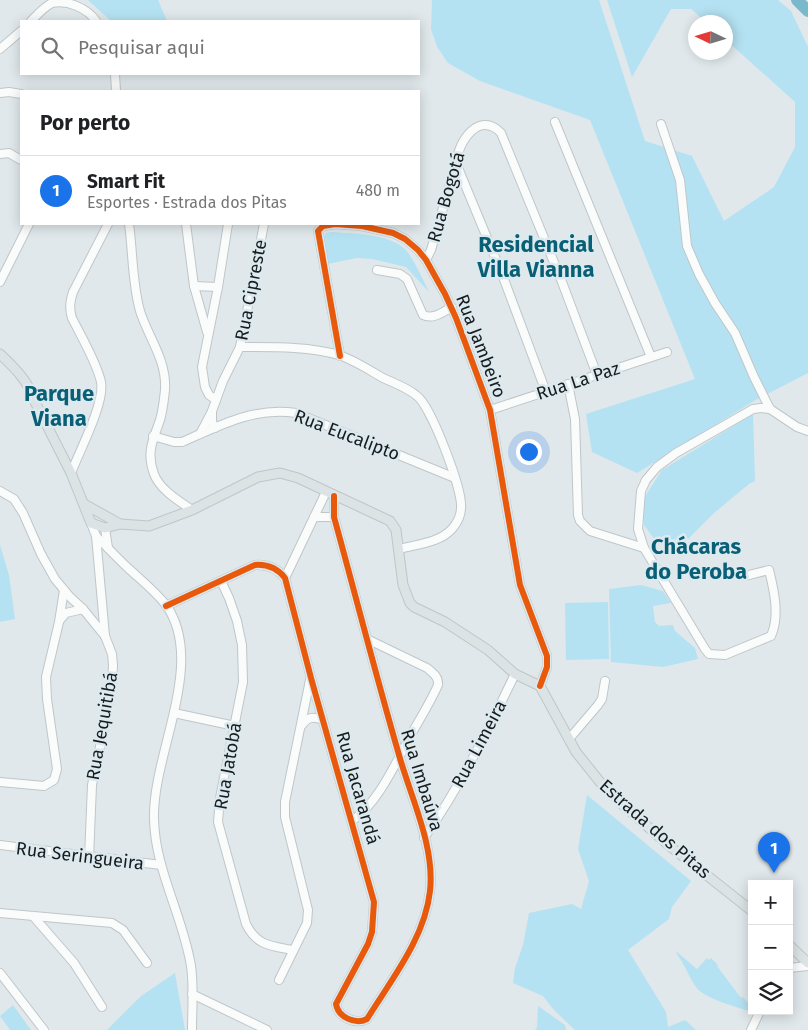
<!DOCTYPE html>
<html lang="pt">
<meta charset="utf-8">
<style>
:root{--surface:#fff;--page:#f6f6f6;--text:#202124;--muted:#757577;--line:#e0e0e0;--accent:#1a73e8}
body{margin:0;font-family:"Fira Sans",sans-serif;background:var(--page);color:var(--text)}
.controls{position:absolute;right:15px;bottom:15px;display:grid;overflow:hidden;border-radius:0px;box-shadow:0 2px 12px #0003}
.controls button{width:45px;height:45px;display:grid;place-items:center;padding:0;border:0;border-bottom:1px solid var(--line);background:var(--surface);color:var(--text);font:25px sans-serif}
.compass{position:absolute;left:688px;top:15px;width:45px;height:45px;border-radius:50%;background:var(--surface);box-shadow:0 2px 12px #0003;rotate:274deg}
.you{position:absolute;left:528px;top:451px;width:18px;height:18px;margin:-12px;border:4px solid #fff;border-radius:50%;background:#1a73e8;box-shadow:0 0 0 8px #1a73e833}
.badge{display:grid;place-items:center;width:32px;height:32px;border-radius:50%;background:var(--accent);color:#fff;font-size:16px;font-weight:700}
.pin{position:absolute;translate:-50% -41px;filter:drop-shadow(0 1px 2px #0008)}
.pin::after{content:'';position:absolute;top:26px;width:18px;height:15px;background:inherit;clip-path:polygon(0 0,100% 0,50% 100%)}
.list{margin:0;padding:0;list-style:none}
h2{display:flex;justify-content:space-between;align-items:center;height:65px;margin:0;padding:0 20px;font-size:21px}
h2 small{font-size:16px;font-weight:400;color:var(--muted)}
.list li{display:grid;grid-template-columns:32px 1fr auto;gap:15px;align-items:center;box-sizing:border-box;height:70px;padding:0 20px;border-top:1px solid var(--line)}
.list b{display:block;font-size:19px;white-space:nowrap}
.list p{margin:0;font-size:16px;white-space:nowrap;color:var(--muted)}
.list em{font-size:16px;font-style:normal;color:var(--muted)}
.icon{flex:none;width:28px;height:28px;fill:none;stroke:currentColor;stroke-width:2;stroke-linecap:round;stroke-linejoin:round}
.map{position:relative;flex:none;width:808px;height:1030px;overflow:hidden}
.search{position:absolute;background:var(--surface);box-shadow:0 2px 12px #0003;left:20px;top:20px;width:400px;height:55px;display:flex;align-items:center;gap:12px;box-sizing:border-box;padding:0 18px;border-radius:0px;color:var(--muted);font-size:19px}
.panel{position:absolute;background:var(--surface);box-shadow:0 2px 12px #0003;left:20px;top:90px;width:400px;height:135px;border-radius:0px}
.map>svg:first-child{display:block}
.green{fill:#b5e2f2}
.lines{fill:none;stroke-linecap:round;stroke-linejoin:round}
.river{stroke:#7ab8cc;stroke-width:12}
.minor-casing{stroke:#c0c6c8;stroke-width:10}
.major-casing{stroke:#c1c5c6;stroke-width:11}
.minor{stroke:#fafcfc;stroke-width:8}
.major{stroke:#dbe3e5;stroke-width:9}
.cycleway-casing{stroke:#dceaef;stroke-width:9}
.cycleway{stroke:#e8590c;stroke-width:6}
.labels{text-anchor:middle;dominant-baseline:central;stroke-width:5;stroke-linejoin:round;paint-order:stroke}
.street-label{font-size:18px;fill:#181c1e;stroke:#dceaef}
.district-label{font-size:22px;font-weight:bold;fill:#095f75;stroke:#dceaef}
</style>
<div class="map">
<svg width="808" height="1030" viewBox="0 0 808 1030">
<rect width="100%" height="100%" fill="#e0e8eb"/>
<g class="green">
<polygon points="88,0 158,0 167,21 111,21"/>
<polygon points="432,0 599,0 645,141 692,156 724,221 774,187 795,147 795,102 726,40 726,22 706,22 691,9 671,9 632,77 607,0 778,0 791,11 808,47 808,373 754,401 637,473 592,452 586,414 695,379 590,120 480,81 448,63 437,47 431,29"/>
<path d="M 332,232 C 355,234 395,233 409,254 C 417,266 423,280 429,292 L 406,267 L 372,259 L 357,258 L 327,264 L 323,238 L 326,233 Z"/>
<polygon points="753,414 755,481 749,484 714,513 688,539 655,540 644,525 644,498 662,470"/>
<polygon points="0,545 9,575 15,619 0,622"/>
<polygon points="641,585 663,591 671,603 653,606 655,622 659,626 673,625 675,631 695,648 698,659 663,667 611,662 609,589"/>
<polygon points="608,602 609,659 566,660 565,603"/>
<polygon points="587,795 691,881 672,907 669,919 628,950 666,1012 668,1027 685,1020 696,1030 575,1030 553,1009 543,996 513,983 515,968 523,945 529,913 572,904 581,909 589,881 578,849"/>
<path d="M 677,952 L 697,969 L 707,958 L 709,960 L 711,958 L 718,965 L 717,966 L 741,998 L 743,997 L 752,1008 L 752,1012 C 738,1007 704,999 696,987 C 688,976 685,964 676,953 Z"/>
<polygon points="175,973 185,1030 107,1030 141,996"/>
<polygon points="13,1005 31,1030 10,1030 0,1016"/>
<polygon points="538,1006 565,1025 566,1030 535,1030 537,1027"/>
</g>
<g class="lines">
<polyline class="river" points="797,0 808,11"/>
<g class="minor-casing">
<g id="minor">
<path d="M 31,21 C 37,15 44,7 52,3 C 68,0 87,8 96,21"/>
<polyline points="0,49 21,31"/>
<polyline points="115,74 116,91"/>
<polyline points="0,93 9,92 21,94"/>
<polyline points="555,122 651,357"/>
<polyline points="661,124 680,180 687,246 699,274 715,303 735,333 754,377 770,409 797,427 808,431"/>
<polyline points="0,154 9,153 21,160"/>
<polyline points="456,163 502,274 546,392"/>
<path d="M 129,224 C 133,252 132,283 140,311 C 148,337 167,360 165,390 C 164,399 163,410 160,420 C 153,440 146,452 154,474 C 160,490 179,501 192,510"/>
<polyline points="186,224 194,286 207,332"/>
<path d="M 426,260 L 431,250 L 456,163 C 458,142 479,110 501,133 L 562,282 L 597,375"/>
<path d="M 377,270 L 400,274 L 407,279 L 423,315 C 433,320 443,312 452,307"/>
<polyline points="0,282 29,224"/>
<polyline points="194,286 218,287"/>
<path d="M 240,347 C 272,347 308,346 339,355 C 354,360 369,370 383,378 C 394,383 408,388 417,396 C 431,406 463,490 461,508 C 461,516 457,523 452,529 C 439,543 417,544 399,549"/>
<polyline points="340,356 318,231 323,226 335,224 362,226 393,233 405,239 418,250 426,260 445,294 456,318 490,410 520,585 547,656 547,667 540,686"/>
<polyline points="568,384 575,419 578,515 580,521 590,531 644,548"/>
<polyline points="216,400 209,395 205,387 202,367 218,287 228,224"/>
<polyline points="490,410 667,352"/>
<polyline points="215,428 212,422 212,411 223,381 240,347 264,224"/>
<polyline points="200,434 211,413"/>
<path d="M 153,436 L 174,442 L 182,442 C 221,425 253,407 296,413 L 455,478"/>
<path d="M 71,473 C 79,452 105,403 101,382 C 97,363 81,336 72,318 C 69,308 70,302 73,292 L 108,224"/>
<polyline points="0,491 14,499 23,513 41,554 55,579 70,597 83,609 105,636"/>
<polyline points="314,517 334,517"/>
<path d="M 91,523 L 96,536 C 106,546 117,558 128,568 C 141,580 155,591 166,605 C 207,663 152,754 154,819 C 155,870 183,916 191,966 C 194,986 192,1009 192,1030"/>
<polyline points="105,528 108,548"/>
<path d="M 745,576 L 769,570 C 774,590 780,616 771,636 L 725,655 L 709,654 L 705,649 L 644,548 L 638,529 L 641,491 L 646,480 L 657,467 L 676,453 L 753,409 L 761,408 L 770,409"/>
<polyline points="285,578 326,492"/>
<path d="M 221,581 L 229,598 L 237,621 L 242,645 L 243,682 L 220,798 L 218,822 L 246,924 C 257,946 271,946 293,950"/>
<path d="M 166,606 L 255,565 C 268,564 277,568 285,578 L 311,678 L 374,902 L 372,932 L 368,944 L 336,1004 C 338,1017 355,1025 367,1019 C 391,980 425,938 430,891 C 435,846 411,798 399,755 C 376,676 356,597 334,517 L 334,496"/>
<polyline points="60,620 66,613 83,609"/>
<polyline points="174,713 235,726"/>
<path d="M 302,725 C 308,717 313,716 323,720"/>
<polyline points="569,739 598,705 602,699 605,681"/>
<polyline points="0,782 44,786 54,780 57,769 47,699 46,677 59,622 64,590"/>
<path d="M 352,821 C 379,802 396,762 412,733 C 421,717 431,701 438,685 C 439,677 433,673 427,668 L 367,639"/>
<path d="M 424,838 C 460,787 488,730 515,674"/>
<polyline points="0,845 161,865"/>
<polyline points="89,858 92,785 112,689 113,665 112,654 105,636 96,536"/>
<polyline points="0,913 112,923 123,930 147,963"/>
<polyline points="33,916 74,963 102,1007"/>
<polyline points="789,968 808,966"/>
<polyline points="0,973 44,1030"/>
<polyline points="279,980 307,923 308,910 285,817 285,802 310,680"/>
<polyline points="192,994 267,1030"/>
<polyline points="751,1030 760,1011"/>
</g>
</g>
<g class="major-casing">
<g id="major">
<path d="M 0,354 C 15,368 29,382 35,402 L 71,473 L 91,523 L 105,528 L 120,524 L 149,526 L 192,510 L 258,477 L 280,473 L 298,478 L 390,521 L 396,530 L 403,585 L 410,603 L 414,607 L 445,622 L 488,650 L 515,674 L 540,686 L 576,752 L 600,782 L 622,804 L 671,847 L 752,911"/>
<polyline points="84,504 120,524"/>
<polyline points="789,945 808,963"/>
</g>
</g>
<use href="#minor" class="minor"/>
<use href="#major" class="major"/>
<g class="cycleway-casing">
<g id="cycleway">
<polyline points="340,356 318,231 323,226 335,224 362,226 393,233 405,239 418,250 426,260 445,294 456,318 490,410 520,585 547,656 547,667 540,686"/>
<path d="M 166,606 L 255,565 C 268,564 277,568 285,578 L 311,678 L 374,902 L 372,932 L 368,944 L 336,1004 C 338,1017 355,1025 367,1019 C 391,980 425,938 430,891 C 435,846 411,798 399,755 C 376,676 356,597 334,517 L 334,496"/>
</g>
</g>
<use href="#cycleway" class="cycleway"/>
</g>
<g class="labels">
<g class="street-label">
<text transform="translate(446 197) rotate(-74)">Rua Bogotá</text>
<text transform="translate(251 290) rotate(-79)">Rua Cipreste</text>
<text transform="translate(481 346) rotate(69)">Rua Jambeiro</text>
<text transform="translate(578 381) rotate(-18)">Rua La Paz</text>
<text transform="translate(347 435) rotate(21)">Rua Eucalipto</text>
<text transform="translate(102 726) rotate(-80)">Rua Jequitibá</text>
<text transform="translate(479 744) rotate(-62)">Rua Limeira</text>
<text transform="translate(228 766) rotate(-80)">Rua Jatobá</text>
<text transform="translate(422 780) rotate(73)">Rua Imbaúva</text>
<text transform="translate(358 788) rotate(74)">Rua Jacarandá</text>
<text transform="translate(655 829) rotate(41)">Estrada dos Pitas</text>
<text transform="translate(80 856) rotate(7)">Rua Seringueira</text>
</g>
<g class="district-label">
<text x="536" y="244">Residencial<tspan x="536" dy="25">Villa Vianna</tspan></text>
<text x="59" y="393">Parque<tspan x="59" dy="25">Viana</tspan></text>
<text x="696" y="546">Chácaras<tspan x="696" dy="25">do Peroba</tspan></text>
</g>
</g>
</svg>
<div class="controls">
<button>+</button>
<button>−</button>
<button><svg class="icon" aria-label="layers" viewBox="0 0 24 24"><path d="M12 4l9 5-9 5-9-5zM3 14l9 5 9-5"/></svg></button>
</div>
<svg class="compass" viewBox="-18 -18 36 36"><path d="M0-13l5 13h-10z" fill="#e53935"/><path d="M0 13l5-13h-10z" fill="#757577"/></svg>
<div class="you"></div>
<div class="pin badge" style="left:774px;top:873px">1</div>
<div class="search"><svg class="icon" aria-label="search" viewBox="0 0 24 24"><circle cx="10" cy="10" r="6"/><path d="M15 15l6 6"/></svg>Pesquisar aqui</div>
<section class="panel">
<h2>Por perto<small></small></h2>
<ul class="list">
<li><span class="badge">1</span><div><b>Smart Fit</b><p>Esportes · Estrada dos Pitas</p></div><em>480 m</em></li>
</ul>
</section>
</div>
